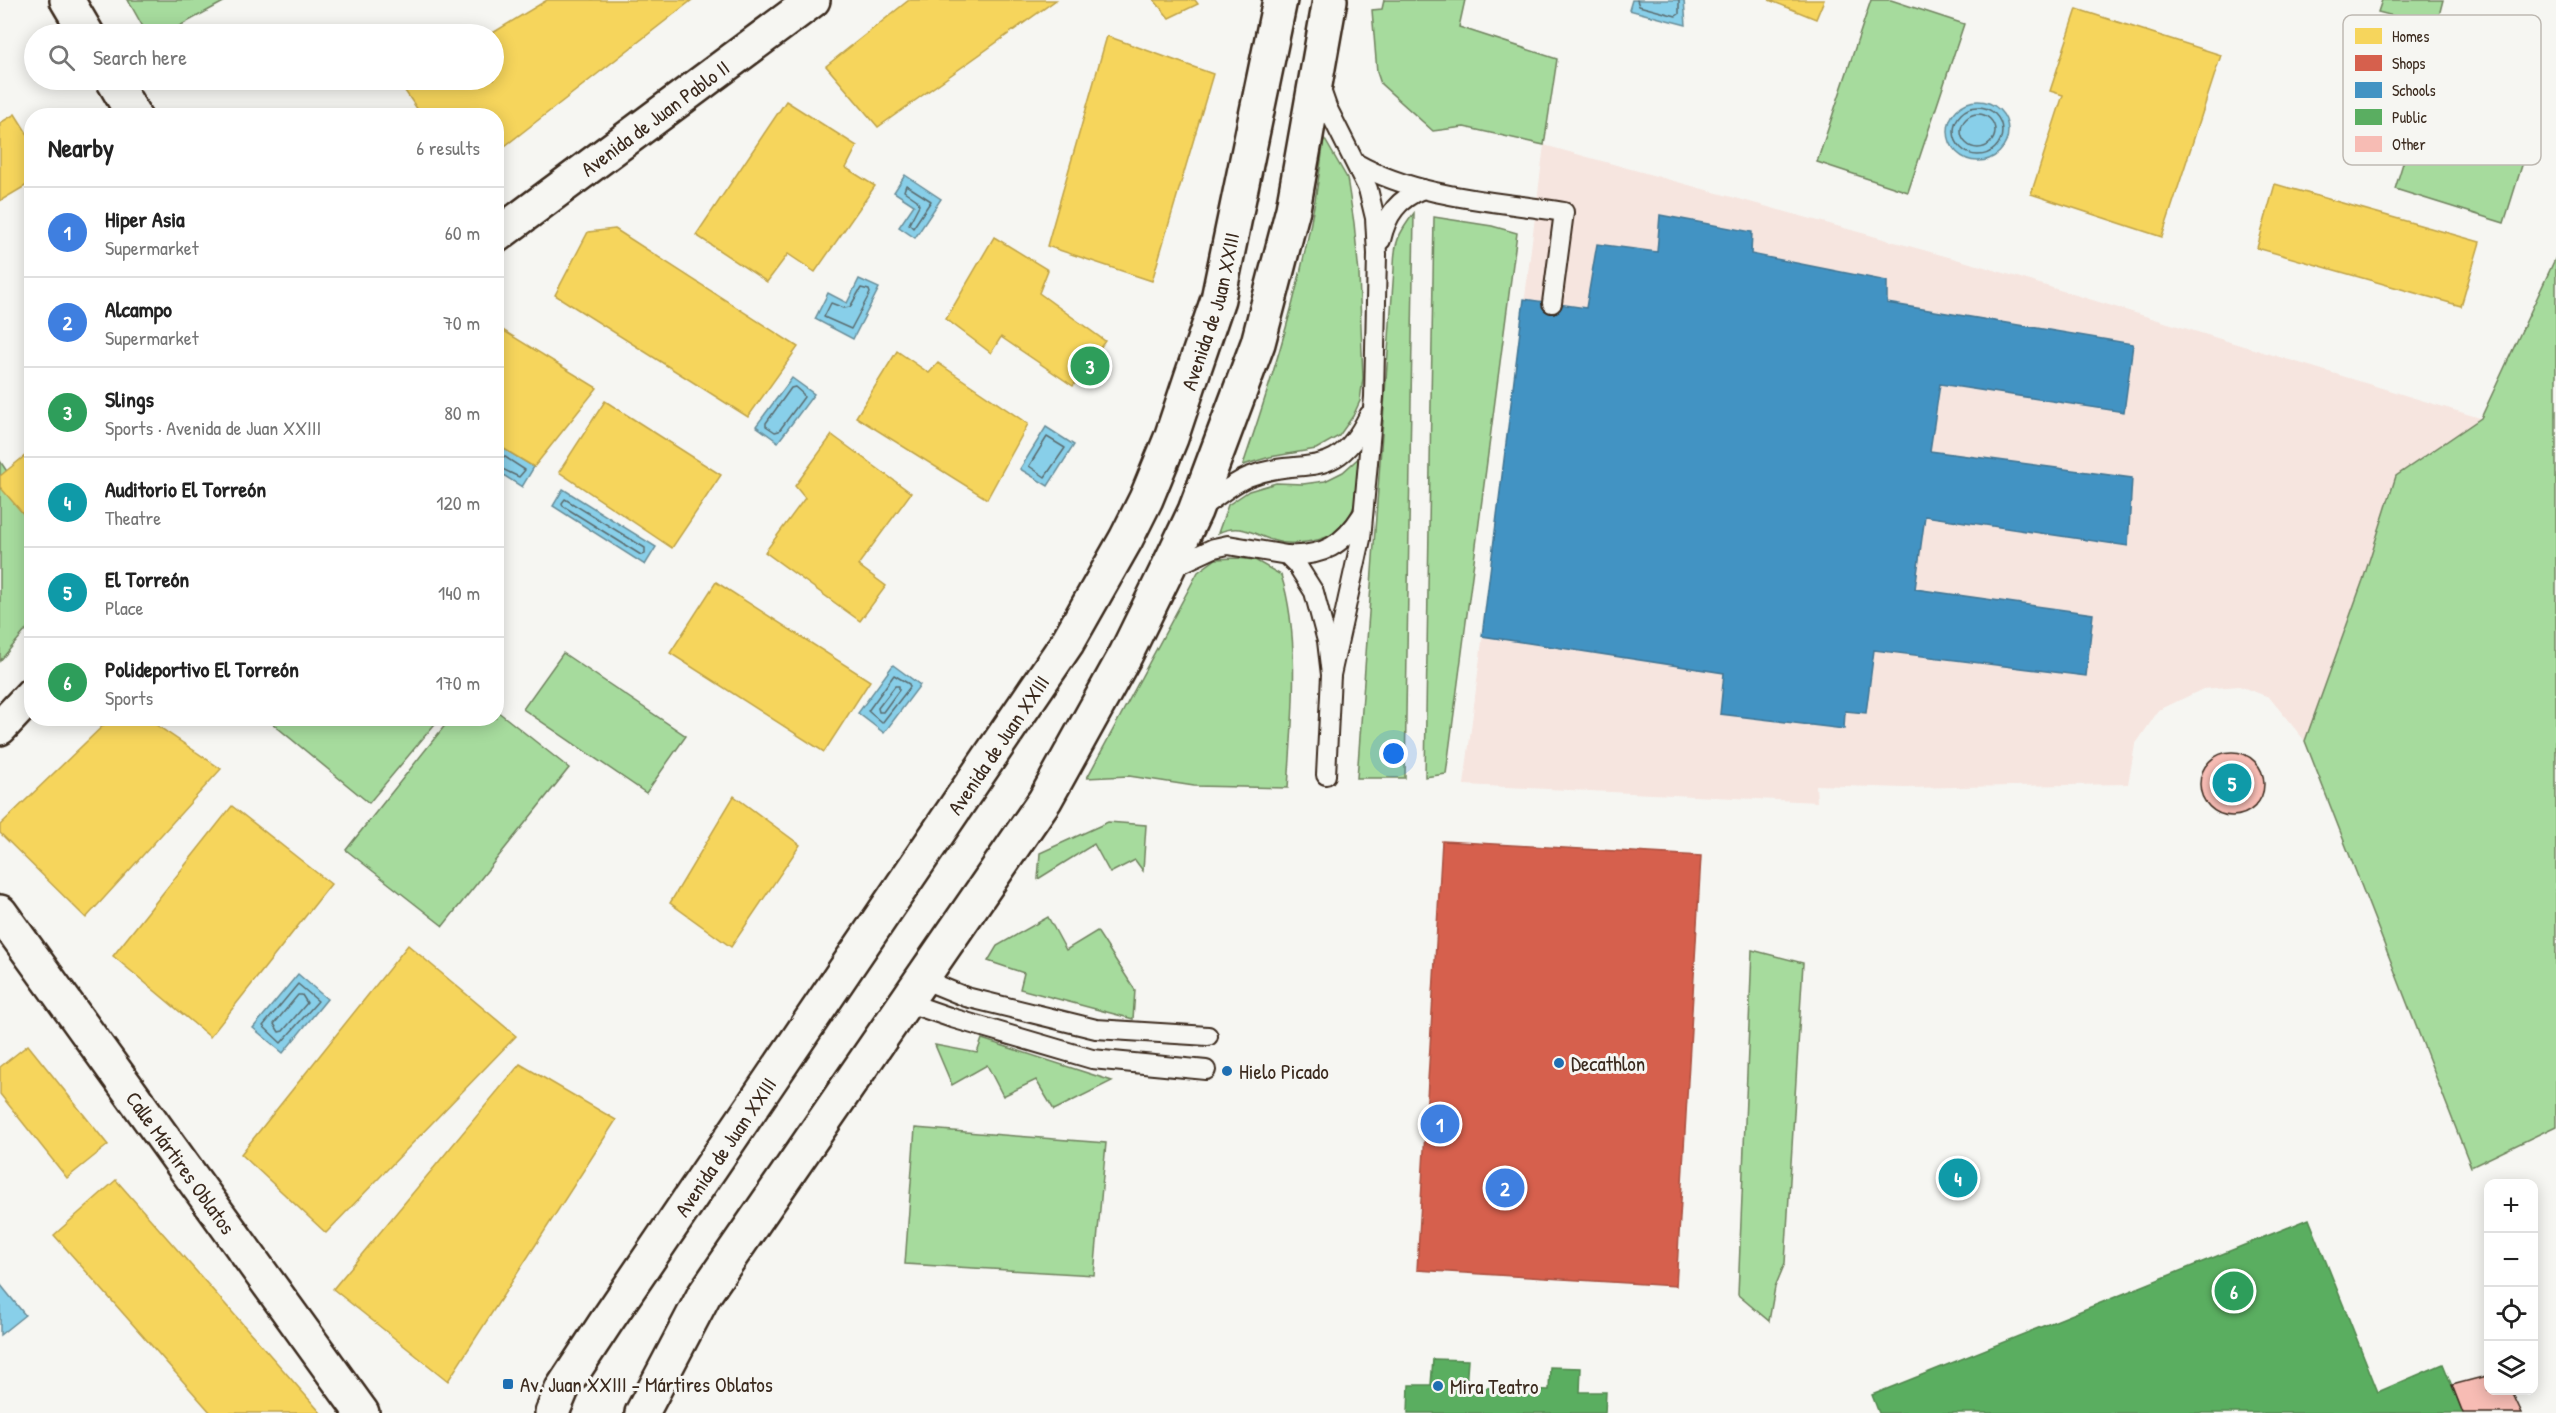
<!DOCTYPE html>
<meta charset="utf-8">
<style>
:root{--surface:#fff;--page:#f2f2f2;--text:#222;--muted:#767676;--line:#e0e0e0;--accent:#111827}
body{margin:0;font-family:"Patrick Hand",sans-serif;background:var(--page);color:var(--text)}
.controls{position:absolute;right:18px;bottom:18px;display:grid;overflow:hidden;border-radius:12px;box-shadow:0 3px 15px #0003}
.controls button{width:54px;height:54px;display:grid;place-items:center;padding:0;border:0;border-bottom:2px solid var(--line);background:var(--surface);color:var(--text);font:30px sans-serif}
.you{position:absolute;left:1394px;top:754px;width:21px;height:21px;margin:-15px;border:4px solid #fff;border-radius:50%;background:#1a73e8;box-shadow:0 0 0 9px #1a73e833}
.badge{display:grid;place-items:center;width:39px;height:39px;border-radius:50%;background:var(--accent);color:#fff;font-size:20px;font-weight:700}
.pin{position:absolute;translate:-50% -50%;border:3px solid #fff;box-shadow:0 2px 6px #0006}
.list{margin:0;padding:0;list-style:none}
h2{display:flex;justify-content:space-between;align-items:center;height:78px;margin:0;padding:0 24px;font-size:26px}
h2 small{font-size:20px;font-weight:400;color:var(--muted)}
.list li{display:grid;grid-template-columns:39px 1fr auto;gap:18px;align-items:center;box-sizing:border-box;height:90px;padding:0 24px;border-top:2px solid var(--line)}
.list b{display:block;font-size:22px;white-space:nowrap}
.list p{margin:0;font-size:20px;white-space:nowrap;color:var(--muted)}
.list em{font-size:20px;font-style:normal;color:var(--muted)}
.icon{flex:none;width:33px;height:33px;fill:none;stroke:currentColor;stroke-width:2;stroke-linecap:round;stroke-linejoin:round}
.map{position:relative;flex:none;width:2556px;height:1413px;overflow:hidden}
.search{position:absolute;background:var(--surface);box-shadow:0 3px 15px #0003;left:24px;top:24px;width:480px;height:66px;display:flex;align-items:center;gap:15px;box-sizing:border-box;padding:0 21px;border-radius:33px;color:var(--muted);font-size:22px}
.panel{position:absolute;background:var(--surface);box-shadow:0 3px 15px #0003;left:24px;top:108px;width:480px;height:618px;border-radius:24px}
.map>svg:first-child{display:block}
.built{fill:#f6e5df}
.green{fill:#a6db9d;stroke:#70825e;stroke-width:1.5}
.water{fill:#88cfe9;stroke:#698d98;stroke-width:1.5}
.homes{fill:#f6d55c;stroke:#bea249;stroke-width:1.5}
.shops{fill:#d6604d;stroke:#a8503f;stroke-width:1.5}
.schools{fill:#4393c3;stroke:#417492;stroke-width:1.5}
.public{fill:#5aae61;stroke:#51864d;stroke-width:1.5}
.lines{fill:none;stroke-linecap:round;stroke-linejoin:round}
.shore{stroke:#5a6c6f;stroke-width:1.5}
.building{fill:#f7bcb4;stroke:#3b2a1e;stroke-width:1.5}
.lane-casing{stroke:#3b2a1e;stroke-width:22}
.street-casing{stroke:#3b2a1e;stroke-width:38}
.secondary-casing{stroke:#3b2a1e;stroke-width:38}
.lane{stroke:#f6f6f2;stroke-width:18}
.street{stroke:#f6f6f2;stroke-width:33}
.secondary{stroke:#f6f6f2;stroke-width:33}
.poi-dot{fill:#1f6fb2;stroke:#f6f6f2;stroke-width:2}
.labels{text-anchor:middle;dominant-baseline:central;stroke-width:6;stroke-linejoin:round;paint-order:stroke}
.street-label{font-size:21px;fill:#3b2a1e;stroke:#f6f6f2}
.poi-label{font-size:21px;fill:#3b2a1e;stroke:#f6f6f2;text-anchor:start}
.key{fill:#f6f6f2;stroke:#beb9b2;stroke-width:1.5}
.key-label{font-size:16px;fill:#3b2a1e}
</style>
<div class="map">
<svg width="2556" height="1413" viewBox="0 0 2556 1413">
<rect width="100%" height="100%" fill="#f6f6f2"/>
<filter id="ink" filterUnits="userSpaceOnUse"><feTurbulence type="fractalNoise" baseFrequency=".0167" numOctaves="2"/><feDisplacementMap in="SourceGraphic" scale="12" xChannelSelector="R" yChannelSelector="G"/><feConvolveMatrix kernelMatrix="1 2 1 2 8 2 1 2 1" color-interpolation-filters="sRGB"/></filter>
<g filter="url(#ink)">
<polygon class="built" points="1544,145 1981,266 2480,418 2556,257 2556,1126 2471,1167 2305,741 2269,697 2239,686 2203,689 2159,710 2135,745 2128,784 1904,788 1816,785 1817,802 1464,785"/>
<g class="green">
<polygon points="128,0 227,0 165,34 147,34"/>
<polygon points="1384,0 1465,0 1459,27 1557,59 1544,145 1464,127 1433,131 1381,84 1377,72 1372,10 1382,9"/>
<polygon points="1871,0 1891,0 1964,24 1908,192 1817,162"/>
<polygon points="2382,0 2443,0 2436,27 2378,12"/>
<polygon points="2425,92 2534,127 2504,223 2395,189"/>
<path d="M 1324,138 L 1347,178 L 1354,223 L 1359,274 L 1363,378 L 1360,401 L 1353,416 L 1339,436 L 1316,449 L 1270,457 L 1243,465 C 1280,356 1311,253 1324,138 Z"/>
<path d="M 1414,213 L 1405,778 L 1357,778 L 1394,269 C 1394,243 1398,234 1414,213 Z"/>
<polygon points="1434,217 1492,226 1517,233 1446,774 1425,777"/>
<polygon points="2556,257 2556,1126 2471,1167 2305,741 2363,580 2396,476 2481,418"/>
<path d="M 1363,454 C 1357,491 1359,534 1312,541 C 1300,543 1287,545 1275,541 C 1254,535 1241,522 1218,533 L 1228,505 L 1249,491 L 1276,483 L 1303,484 L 1325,481 L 1343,472 Z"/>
<polygon points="0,461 32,509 31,624 0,661"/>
<path d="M 1236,558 L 1255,560 L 1281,575 C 1301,637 1292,723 1288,788 L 1194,786 L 1129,776 L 1087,778 L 1198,572 L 1216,559 Z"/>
<polygon points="563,653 686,736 646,793 523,709"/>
<polygon points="497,711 569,768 443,926 346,850 450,719 496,718"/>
<polygon points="267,719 439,719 369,803"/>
<polygon points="1108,822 1146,825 1143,871 1135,860 1110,873 1094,844 1038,879 1040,853"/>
<polygon points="1048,917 1066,950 1097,931 1135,990 1133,1019 1020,989 1024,973 988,961 997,946"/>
<polygon points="1752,950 1803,963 1785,1263 1775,1287 1769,1321 1738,1295"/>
<polygon points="982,1039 1112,1081 1054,1110 1036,1080 1003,1096 987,1065 952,1085 935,1045 977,1053"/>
<polygon points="915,1128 1106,1143 1094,1275 905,1264"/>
</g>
<g class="water">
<polygon points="1632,0 1684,0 1686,25 1629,10"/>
<circle cx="1978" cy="131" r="30"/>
<polygon points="905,175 941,199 915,238 899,227 914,205 894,192"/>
<polygon points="859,279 879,288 853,339 815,319 828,293 847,303"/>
<polygon points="792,378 814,394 778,442 756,426"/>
<polygon points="1046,427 1074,445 1048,486 1020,469"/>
<polygon points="496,444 534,467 522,487 497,471"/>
<polygon points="563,489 656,547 645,565 553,506"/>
<polygon points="893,665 920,685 884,733 858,713"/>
<polygon points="298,974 327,999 283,1053 253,1028"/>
<polygon points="0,1284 25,1315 0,1335"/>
</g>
<g class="homes">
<polygon points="547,0 692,0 496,153 496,116 422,116 403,88 417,80 494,80 494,34 491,34"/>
<polygon points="909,0 1056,0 878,127 826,66"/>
<polygon points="1154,0 1195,0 1198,4 1169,18"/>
<polygon points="1769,0 1824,0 1816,19"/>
<polygon points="2077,9 2221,55 2162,237 2031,194 2063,95 2050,91"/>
<polygon points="1107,36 1213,74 1152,281 1047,246"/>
<polygon points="786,101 857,146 846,168 875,186 815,272 788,254 767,282 696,235"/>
<polygon points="15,114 32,141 32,182 0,201 0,123"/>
<polygon points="2275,184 2480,242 2461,306 2257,248"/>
<polygon points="615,229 798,347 748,417 555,295 588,232"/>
<polygon points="994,237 1048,270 1039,293 1105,341 1073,386 1001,337 991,353 946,319"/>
<polygon points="496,326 597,388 534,467 496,444"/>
<polygon points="897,351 929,373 938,363 1028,424 987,499 856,417"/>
<polygon points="605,401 721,475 672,548 559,472"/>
<polygon points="832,435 911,493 858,565 886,586 860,621 765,552 805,498 795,486"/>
<polygon points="32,450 32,524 0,487 0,476"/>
<polygon points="716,582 870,681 824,752 670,653"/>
<polygon points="111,718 146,718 221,769 86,918 0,833 0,825"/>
<polygon points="734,796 800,845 731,947 670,903"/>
<polygon points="232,806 331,884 210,1037 113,956"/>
<polygon points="408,945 516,1036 326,1233 241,1154"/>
<polygon points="28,1045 108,1145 67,1178 0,1094 0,1067"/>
<polygon points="520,1064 616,1120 448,1381 333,1289"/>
<polygon points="116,1180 321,1413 211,1413 54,1235"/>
</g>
<polygon class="shops" points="1442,841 1701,856 1676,1286 1417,1270"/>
<polygon class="schools" points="1660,215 1752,232 1751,254 1887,281 1887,303 2133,344 2124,412 1940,384 1930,451 2132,478 2128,546 1925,516 1915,589 2093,614 2086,676 1874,650 1866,713 1845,711 1844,729 1720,714 1724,673 1482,636 1524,299 1586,308 1597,244 1657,252"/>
<g class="public">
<polygon points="2309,1219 2378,1392 2443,1364 2463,1413 1879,1413 1872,1395"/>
<polygon points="1433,1359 1468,1360 1466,1387 1549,1390 1550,1367 1581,1368 1580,1392 1606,1392 1605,1413 1408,1413 1409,1385 1431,1385"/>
</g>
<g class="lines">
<g class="shore">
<polyline points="1637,0 1639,6 1676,16 1679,14 1679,0"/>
<polygon points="2389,58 2398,61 2400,64 2386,110 2383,112 2375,110 2373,107 2386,61"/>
<circle cx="1978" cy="131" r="24"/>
<circle cx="1978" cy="131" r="17"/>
<polygon points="906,185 931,201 913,228 909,224 919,205 917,200 904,191"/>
<polygon points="861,288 869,290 870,293 851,329 824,317 831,303 844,308 850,307"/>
<polygon points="795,387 803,394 804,397 779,431 775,432 766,426 766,423 791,388"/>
<polygon points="1047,437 1065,448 1045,477 1029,466"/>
<polyline points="496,451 525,470 519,477 496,466"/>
<polygon points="565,499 645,548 645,554 641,555 563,506 562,503"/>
<polygon points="894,675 909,684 910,687 882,723 868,711"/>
<polygon points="895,686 899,686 899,690 883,712 879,712 878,708"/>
<polygon points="298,984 318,1001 281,1043 263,1026"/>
<polygon points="298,995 302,995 307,1003 283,1031 279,1032 274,1024"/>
</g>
</g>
<g class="building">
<circle cx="2232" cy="784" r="32"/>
<polygon points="2486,1376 2488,1376 2488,1390 2511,1390 2522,1413 2463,1413 2452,1385"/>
</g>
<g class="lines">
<g class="lane-casing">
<g id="lane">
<polyline points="1320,87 1327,107 1368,189 1375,218 1377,254 1374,397 1361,539 1331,675"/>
<path d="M 1356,163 C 1418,198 1495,201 1564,212 L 1552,303"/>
<path d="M 1381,240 C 1387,214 1398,199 1423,189"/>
<path d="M 1197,510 C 1214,500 1229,485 1248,477 C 1304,454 1334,487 1369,415"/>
<path d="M 1287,555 C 1323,557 1343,545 1362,515"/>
<polyline points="1169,569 1214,548 1228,545 1287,555 1297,565 1314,592 1327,641 1331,675 1326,775"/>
<polyline points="922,979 966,997 1096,1029 1208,1036"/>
<polyline points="906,1002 952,1018 1092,1059 1206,1070"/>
</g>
</g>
<g class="street-casing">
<g id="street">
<polyline points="67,0 87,34"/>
<polyline points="113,80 134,116"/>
<path id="s1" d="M 496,236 L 813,0"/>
<polyline points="0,728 32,694"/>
<path id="s2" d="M 0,912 L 362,1413"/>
</g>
</g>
<g class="secondary-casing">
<g id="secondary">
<path id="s3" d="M 552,1413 L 562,1389 L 606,1322 L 1067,643 L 1126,539 L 1146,499 L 1171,438 L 1191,378 L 1218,299 L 1280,0"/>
<polyline points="642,1413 704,1295 1045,800 1126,654 1167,570 1195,511 1258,343 1293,209 1330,0"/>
</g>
</g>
<use href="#lane" class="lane"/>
<use href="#street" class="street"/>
<use href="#secondary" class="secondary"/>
</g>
</g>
<g class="poi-dot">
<circle cx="1559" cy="1063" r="6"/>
<circle cx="1227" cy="1071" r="6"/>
<rect x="502" y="1378" width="12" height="12" rx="3"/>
<circle cx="1438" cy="1386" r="6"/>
</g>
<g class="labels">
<g class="street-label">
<text stroke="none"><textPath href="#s1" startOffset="198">Avenida de Juan Pablo II</textPath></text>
<text stroke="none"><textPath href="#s3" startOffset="1290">Avenida de Juan XXIII</textPath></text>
<text stroke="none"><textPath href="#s3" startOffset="804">Avenida de Juan XXIII</textPath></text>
<text stroke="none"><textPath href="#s3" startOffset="318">Avenida de Juan XXIII</textPath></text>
<text stroke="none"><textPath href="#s2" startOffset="309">Calle Mártires Oblatos</textPath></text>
</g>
<g class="poi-label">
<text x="1571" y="1063">Decathlon</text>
<text x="1239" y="1071">Hielo Picado</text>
<text x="520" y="1384">Av. Juan XXIII - Mártires Oblatos</text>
<text x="1450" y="1386">Mira Teatro</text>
</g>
</g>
<rect x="2343" y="15" width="198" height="150" rx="9" class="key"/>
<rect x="2355" y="28" width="27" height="16" fill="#f6d55c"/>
<rect x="2355" y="55" width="27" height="16" fill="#d6604d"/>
<rect x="2355" y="82" width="27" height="16" fill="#4393c3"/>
<rect x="2355" y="109" width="27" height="16" fill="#5aae61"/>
<rect x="2355" y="136" width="27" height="16" fill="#f7bcb4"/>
<g class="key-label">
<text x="2392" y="42">Homes</text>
<text x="2392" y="69">Shops</text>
<text x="2392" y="96">Schools</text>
<text x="2392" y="123">Public</text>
<text x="2392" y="150">Other</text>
</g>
</svg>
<div class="controls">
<button>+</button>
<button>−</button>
<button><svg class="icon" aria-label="locate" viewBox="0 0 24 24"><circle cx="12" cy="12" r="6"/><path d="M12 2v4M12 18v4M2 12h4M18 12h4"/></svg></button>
<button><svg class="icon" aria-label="layers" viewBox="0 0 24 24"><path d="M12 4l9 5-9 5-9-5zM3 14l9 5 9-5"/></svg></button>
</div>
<div class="you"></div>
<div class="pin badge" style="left:1440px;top:1124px;background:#3f7fe0">1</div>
<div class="pin badge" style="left:1505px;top:1188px;background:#3f7fe0">2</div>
<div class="pin badge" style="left:1090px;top:366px;background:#2e9e5b">3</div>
<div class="pin badge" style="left:1958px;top:1178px;background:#0f9aa8">4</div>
<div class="pin badge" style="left:2232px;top:783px;background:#0f9aa8">5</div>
<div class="pin badge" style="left:2234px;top:1291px;background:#2e9e5b">6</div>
<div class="search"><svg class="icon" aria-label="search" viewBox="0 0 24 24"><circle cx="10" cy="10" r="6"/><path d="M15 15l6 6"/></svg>Search here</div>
<section class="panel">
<h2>Nearby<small>6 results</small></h2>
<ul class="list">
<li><span class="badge" style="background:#3f7fe0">1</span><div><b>Hiper Asia</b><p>Supermarket</p></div><em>60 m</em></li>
<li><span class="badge" style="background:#3f7fe0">2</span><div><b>Alcampo</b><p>Supermarket</p></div><em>70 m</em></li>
<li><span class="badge" style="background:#2e9e5b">3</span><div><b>Slings</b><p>Sports · Avenida de Juan XXIII</p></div><em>80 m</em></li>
<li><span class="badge" style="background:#0f9aa8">4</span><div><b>Auditorio El Torreón</b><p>Theatre</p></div><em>120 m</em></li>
<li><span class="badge" style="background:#0f9aa8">5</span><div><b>El Torreón</b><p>Place</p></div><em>140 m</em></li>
<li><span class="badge" style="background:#2e9e5b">6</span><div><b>Polideportivo El Torreón</b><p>Sports</p></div><em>170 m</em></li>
</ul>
</section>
</div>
